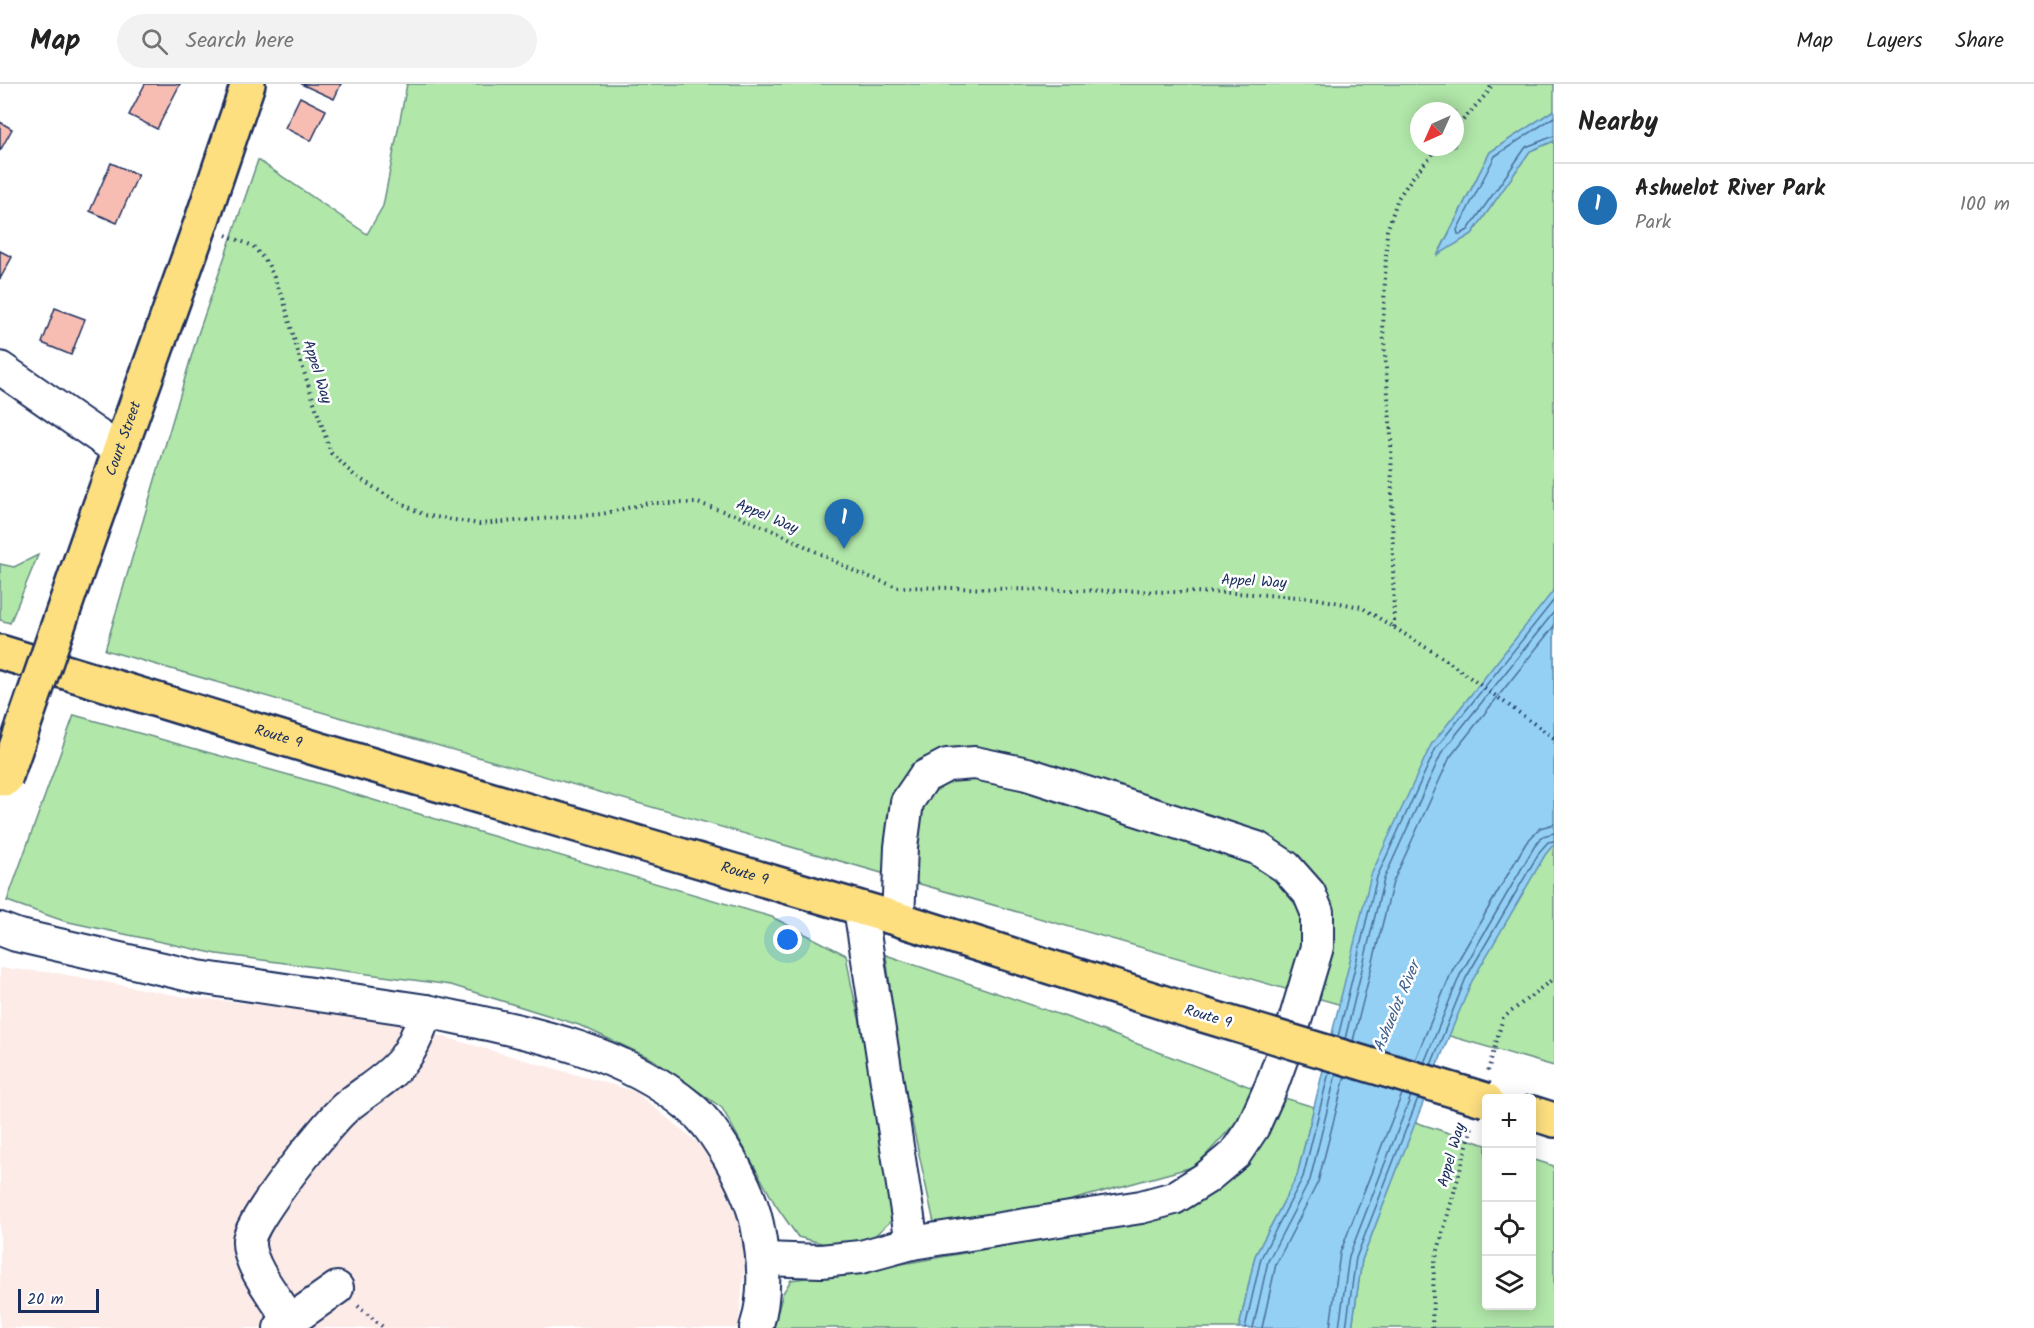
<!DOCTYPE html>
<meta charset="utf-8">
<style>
:root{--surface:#fff;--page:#f2f2f2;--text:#222;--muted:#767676;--line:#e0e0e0;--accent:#1f6fb2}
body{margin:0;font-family:Kalam,sans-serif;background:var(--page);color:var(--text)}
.controls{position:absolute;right:18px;bottom:18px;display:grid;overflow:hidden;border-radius:6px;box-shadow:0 3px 15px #0003}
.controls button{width:54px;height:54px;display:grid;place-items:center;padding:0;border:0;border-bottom:2px solid var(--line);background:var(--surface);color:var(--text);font:30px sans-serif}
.compass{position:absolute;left:1410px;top:18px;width:54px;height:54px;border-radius:50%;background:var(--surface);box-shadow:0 3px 15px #0003;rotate:225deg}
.scale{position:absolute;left:18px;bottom:15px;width:81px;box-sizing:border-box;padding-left:6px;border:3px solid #1b2f5e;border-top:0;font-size:16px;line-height:21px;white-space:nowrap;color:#1b2f5e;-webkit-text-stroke:4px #fff;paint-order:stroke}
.you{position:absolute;left:788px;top:856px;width:21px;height:21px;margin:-15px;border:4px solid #fff;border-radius:50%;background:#1a73e8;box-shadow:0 0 0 9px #1a73e833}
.badge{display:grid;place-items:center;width:39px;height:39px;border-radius:50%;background:var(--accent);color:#fff;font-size:20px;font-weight:700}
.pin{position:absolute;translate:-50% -50px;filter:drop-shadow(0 2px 3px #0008)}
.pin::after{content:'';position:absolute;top:32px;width:21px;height:18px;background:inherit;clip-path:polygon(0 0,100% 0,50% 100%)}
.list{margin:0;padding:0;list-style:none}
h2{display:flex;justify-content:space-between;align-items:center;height:78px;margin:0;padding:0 24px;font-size:26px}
h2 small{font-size:20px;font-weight:400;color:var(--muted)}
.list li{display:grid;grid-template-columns:39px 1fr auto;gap:18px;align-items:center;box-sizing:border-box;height:84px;padding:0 24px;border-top:2px solid var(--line)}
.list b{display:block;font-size:22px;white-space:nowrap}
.list p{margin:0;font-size:20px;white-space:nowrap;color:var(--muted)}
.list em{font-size:20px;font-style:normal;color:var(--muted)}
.icon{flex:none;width:33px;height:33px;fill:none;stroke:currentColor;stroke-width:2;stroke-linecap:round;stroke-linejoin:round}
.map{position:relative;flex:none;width:1554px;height:1244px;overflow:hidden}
header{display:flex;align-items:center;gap:36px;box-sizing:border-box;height:84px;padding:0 30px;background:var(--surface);border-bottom:2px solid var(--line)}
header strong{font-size:28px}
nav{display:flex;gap:33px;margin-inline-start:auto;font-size:21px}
.search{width:420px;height:54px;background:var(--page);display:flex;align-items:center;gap:15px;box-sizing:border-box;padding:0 21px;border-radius:33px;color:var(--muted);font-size:22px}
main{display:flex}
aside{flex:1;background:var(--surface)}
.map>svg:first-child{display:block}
.built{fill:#fdebe8}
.green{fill:#b1e7a9;stroke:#668b84;stroke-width:1.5;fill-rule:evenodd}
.water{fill:#93d0f4;stroke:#6390b8;stroke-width:1.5}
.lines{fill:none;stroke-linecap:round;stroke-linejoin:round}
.shore{stroke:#4b6f9a;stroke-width:1.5}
.building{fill:#f8bdb2;stroke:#1b2f5e;stroke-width:1.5}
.minor-casing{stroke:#1b2f5e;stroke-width:36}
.major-casing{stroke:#1b2f5e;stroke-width:38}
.highway-casing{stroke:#1b2f5e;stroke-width:38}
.path{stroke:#1b2f5e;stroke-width:4;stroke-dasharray:1.5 4.5;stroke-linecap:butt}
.minor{stroke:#fff;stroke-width:32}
.major{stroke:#fddf80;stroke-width:33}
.highway{stroke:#fddf80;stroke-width:33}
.major-bridge-casing{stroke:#1b2f5e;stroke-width:38;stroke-linecap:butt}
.highway-bridge-casing{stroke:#1b2f5e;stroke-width:38;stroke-linecap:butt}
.major-bridge{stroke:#fddf80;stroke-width:33}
.highway-bridge{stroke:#fddf80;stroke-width:33}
.labels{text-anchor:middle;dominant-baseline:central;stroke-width:5;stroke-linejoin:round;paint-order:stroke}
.street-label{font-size:15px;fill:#1b2f5e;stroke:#fff}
.water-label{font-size:16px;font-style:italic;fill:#3f5f8b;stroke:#fff}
</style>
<header>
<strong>Map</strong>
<div class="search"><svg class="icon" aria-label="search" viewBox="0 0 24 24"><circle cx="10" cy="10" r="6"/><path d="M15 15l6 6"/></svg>Search here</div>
<nav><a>Map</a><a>Layers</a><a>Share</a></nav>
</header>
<main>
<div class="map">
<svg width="1554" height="1244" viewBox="0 0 1554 1244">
<rect width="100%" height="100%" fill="#fff"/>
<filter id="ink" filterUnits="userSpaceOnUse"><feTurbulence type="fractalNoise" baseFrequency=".0167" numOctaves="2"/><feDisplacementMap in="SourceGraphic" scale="12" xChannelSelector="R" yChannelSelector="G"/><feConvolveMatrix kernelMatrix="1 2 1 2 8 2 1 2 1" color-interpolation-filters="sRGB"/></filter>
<g filter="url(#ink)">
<polygon class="built" points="0,884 57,889 185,913 370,932 634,1007 712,1070 747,1161 738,1244 0,1244"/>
<g class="green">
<path d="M 407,0 L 1554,0 L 1554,26 L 1490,68 L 1438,170 L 1472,150 L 1530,67 L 1554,57 L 1554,982 L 105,566 L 197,253 L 258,76 L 367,150 L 383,122 ZM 1419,27 L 1455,27 L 1455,63 L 1419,63 Z"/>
<polygon points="38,471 10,539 0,536 0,480 14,483"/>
<polygon points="74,631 314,698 472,746 772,833 846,871 852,904 890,1067 892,1136 871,1155 833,1162 798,1153 775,1120 722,1024 652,975 579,941 451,901 217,870 64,837 7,817"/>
<polygon points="886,871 1072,935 1261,1007 1240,1034 1196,1082 1061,1119 934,1139 900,983"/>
<polygon points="1278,1012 1314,1023 1297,1092 1255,1172 1239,1244 773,1244 783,1209 791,1196 885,1183 1122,1141 1185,1122 1248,1079"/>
<polygon points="1415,1038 1486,1061 1486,1222 1532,1222 1532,1075 1554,1082 1554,1244 1352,1244 1362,1176"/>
</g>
<g class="water">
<polygon points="1554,26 1554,57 1530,67 1472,150 1438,171 1490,68"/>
<polygon points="1554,506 1554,760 1545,771 1472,897 1447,957 1362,1176 1352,1244 1239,1244 1255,1172 1297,1092 1371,791 1431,661"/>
</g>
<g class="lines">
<g class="shore">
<polyline points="1554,33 1495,72 1457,146 1458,150 1461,150 1468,146 1526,63 1554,52"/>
<polyline points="1338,953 1377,793 1436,664 1554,516"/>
<polyline points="1345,955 1384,795 1442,668 1554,528"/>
<polyline points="1353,957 1393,798 1450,673 1554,542"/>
<polyline points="1415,976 1452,887 1526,759 1540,744 1554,740"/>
<polyline points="1424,979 1460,891 1534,763 1543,752 1554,749"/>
<polyline points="1431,981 1466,894 1540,767 1548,758 1554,757"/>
<polyline points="1245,1244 1261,1174 1303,1093 1329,988"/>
<polyline points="1253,1244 1268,1177 1310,1096 1336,990"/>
<polyline points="1262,1244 1276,1180 1318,1098 1345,992"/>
<polyline points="1330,1244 1340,1169 1402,1010"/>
<polyline points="1339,1244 1349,1172 1411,1012"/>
<polyline points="1346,1244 1356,1174 1418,1014"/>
</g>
</g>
<g class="building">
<polygon points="145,0 180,0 157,45 129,31"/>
<polygon points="301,0 341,0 334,15"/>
<polygon points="300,13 326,26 311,57 285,44"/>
<polygon points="0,38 12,45 0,67"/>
<polygon points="111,79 138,91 117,139 90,127"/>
<polygon points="0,167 12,173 0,195"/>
<polygon points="55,224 85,235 71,271 42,259"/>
</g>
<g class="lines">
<g class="minor-casing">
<g id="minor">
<polyline points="0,284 120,367"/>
<polyline points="860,824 912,1159"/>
<path d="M 0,845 L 16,851 L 198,893 L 426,927 C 420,944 414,962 403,976 C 387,996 365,1007 346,1023 C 328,1038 251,1135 249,1156 C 247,1180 277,1216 290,1236"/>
<path d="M 426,927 C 515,946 618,962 690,1023 C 706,1036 718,1055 729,1073 C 741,1094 752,1116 757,1140 C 764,1175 767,1210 756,1244"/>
<polyline points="764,1175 821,1177 861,1173 912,1159 1141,1123 1174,1114 1206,1094 1235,1070 1253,1043 1271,1003 1294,940 1317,863 1317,828 1309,809 1286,783 1257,764 1027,690 975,679 947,681 924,693 907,718 901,763 898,835"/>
<polyline points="280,1244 337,1204"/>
</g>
</g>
<g class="major-casing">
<g id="major">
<path id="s1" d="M 91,447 L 201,139 L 248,0"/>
</g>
</g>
<g class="highway-casing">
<g id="highway">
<path id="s2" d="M 0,568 L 321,666 L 898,835 L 1190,927"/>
<polyline points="1532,1029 1554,1036"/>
</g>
</g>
<g class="path">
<polyline points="1455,45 1488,8 1492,0"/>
<polyline points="226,151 253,162 268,180 283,214 300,276 331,369 354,391 386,411 424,431 479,440 602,430 648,419 698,419 738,432 781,450 856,488 897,503 1237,509 1313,514 1361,523 1443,574 1554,654"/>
<polyline points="1394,543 1391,352 1383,244 1387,147 1398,114 1415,90 1439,63"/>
<polyline points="1488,987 1503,934 1554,894"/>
<polyline points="358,1222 384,1244"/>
<polyline points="1432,1244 1434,1181 1472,1043"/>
</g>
<use href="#minor" class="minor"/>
<use href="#major" class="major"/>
<use href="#highway" class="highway"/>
<g class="major-bridge-casing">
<polyline id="major-bridge" points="5,695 91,447"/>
</g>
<g class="highway-bridge-casing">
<polyline id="highway-bridge" points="1190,927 1486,1016"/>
</g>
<use href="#major-bridge" class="major-bridge"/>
<use href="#highway-bridge" class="highway-bridge"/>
</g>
</g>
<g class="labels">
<g class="street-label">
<text transform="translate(317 288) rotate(73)">Appel Way</text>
<text stroke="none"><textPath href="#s1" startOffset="98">Court Street</textPath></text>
<text transform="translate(767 433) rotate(23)">Appel Way</text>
<text transform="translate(1254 498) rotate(3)">Appel Way</text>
<text stroke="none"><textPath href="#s2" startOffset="291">Route 9</textPath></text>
<text stroke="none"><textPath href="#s2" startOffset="777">Route 9</textPath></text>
<text transform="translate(1208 933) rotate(17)">Route 9</text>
<text transform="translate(1452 1071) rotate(-74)">Appel Way</text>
</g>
<g class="water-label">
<text transform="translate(1397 923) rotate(-67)">Ashuelot River</text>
</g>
</g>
</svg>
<div class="controls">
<button>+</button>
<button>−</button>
<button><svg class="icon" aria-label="locate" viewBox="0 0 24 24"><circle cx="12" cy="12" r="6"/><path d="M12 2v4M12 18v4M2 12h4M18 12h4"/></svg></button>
<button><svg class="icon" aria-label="layers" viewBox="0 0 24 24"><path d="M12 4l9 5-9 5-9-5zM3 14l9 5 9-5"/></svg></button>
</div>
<svg class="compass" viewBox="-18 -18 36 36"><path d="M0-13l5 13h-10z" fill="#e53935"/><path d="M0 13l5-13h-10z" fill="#767676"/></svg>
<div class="scale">20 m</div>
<div class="you"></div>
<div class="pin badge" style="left:844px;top:465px">1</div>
</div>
<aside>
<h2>Nearby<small></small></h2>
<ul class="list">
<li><span class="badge">1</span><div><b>Ashuelot River Park</b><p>Park</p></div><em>100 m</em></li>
</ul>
</aside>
</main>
